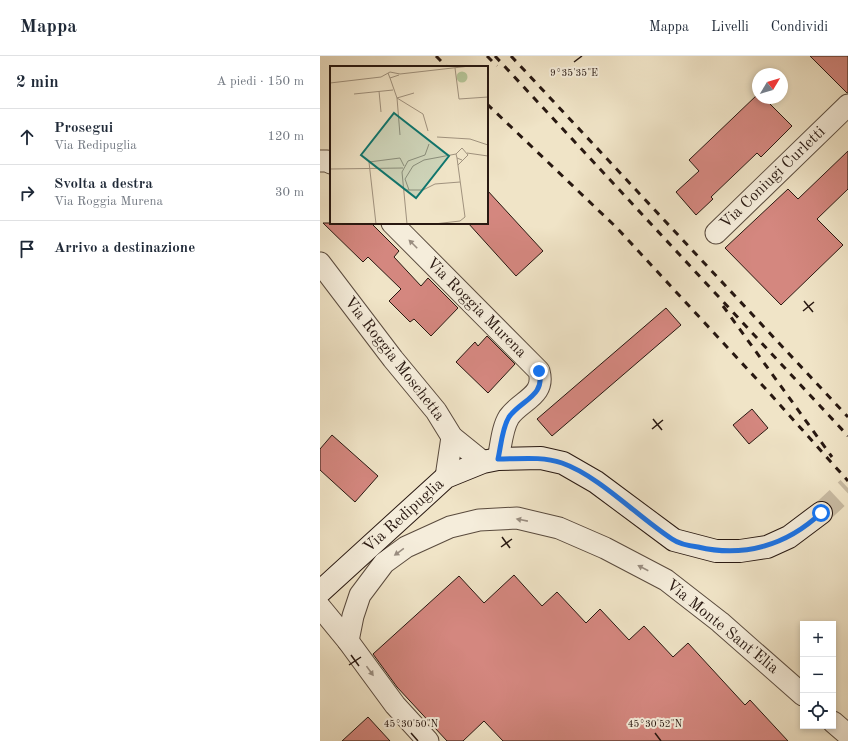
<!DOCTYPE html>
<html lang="it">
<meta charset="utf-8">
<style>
:root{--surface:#fff;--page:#f2f2f3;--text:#1f2937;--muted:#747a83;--line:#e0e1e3}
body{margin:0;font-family:"Old Standard TT",serif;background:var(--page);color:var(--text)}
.controls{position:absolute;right:12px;bottom:12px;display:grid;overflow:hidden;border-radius:0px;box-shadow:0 2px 6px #0003}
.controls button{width:36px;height:36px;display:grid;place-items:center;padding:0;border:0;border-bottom:1px solid var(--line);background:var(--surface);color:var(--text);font:20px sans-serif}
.compass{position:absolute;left:432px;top:12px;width:36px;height:36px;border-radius:50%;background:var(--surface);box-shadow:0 2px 6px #0003;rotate:52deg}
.stop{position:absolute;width:12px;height:12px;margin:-9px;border:3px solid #1a73e8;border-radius:50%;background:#fff}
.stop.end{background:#1a73e8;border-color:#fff;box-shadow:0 1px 4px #0008}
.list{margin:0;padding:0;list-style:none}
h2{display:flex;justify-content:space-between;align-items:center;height:52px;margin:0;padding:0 16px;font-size:17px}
h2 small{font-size:13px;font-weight:400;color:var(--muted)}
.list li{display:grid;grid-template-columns:26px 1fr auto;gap:12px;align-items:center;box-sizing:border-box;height:56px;padding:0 16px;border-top:1px solid var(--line)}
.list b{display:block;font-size:15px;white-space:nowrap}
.list p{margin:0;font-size:13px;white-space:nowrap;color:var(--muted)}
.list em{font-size:13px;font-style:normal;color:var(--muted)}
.icon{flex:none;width:22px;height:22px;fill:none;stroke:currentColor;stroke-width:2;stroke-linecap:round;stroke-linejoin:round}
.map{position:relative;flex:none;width:528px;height:685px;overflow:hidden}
header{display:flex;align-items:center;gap:24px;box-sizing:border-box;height:56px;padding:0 20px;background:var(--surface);border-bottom:1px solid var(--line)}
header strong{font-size:19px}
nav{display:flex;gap:22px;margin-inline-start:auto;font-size:14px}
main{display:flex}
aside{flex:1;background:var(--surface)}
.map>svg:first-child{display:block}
.building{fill:#d4877f;stroke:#281811}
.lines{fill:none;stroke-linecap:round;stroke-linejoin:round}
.secondary-tunnel{stroke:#c8bba3;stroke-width:22;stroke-dasharray:22 11;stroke-linecap:butt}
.street-casing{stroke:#5a4b3e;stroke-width:23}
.secondary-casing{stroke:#281811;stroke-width:24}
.street{stroke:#f5eddb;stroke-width:21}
.secondary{stroke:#f5eddb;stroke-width:22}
.rail{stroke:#281811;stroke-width:3;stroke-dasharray:7 7;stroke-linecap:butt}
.oneway{fill:#998d80}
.route{stroke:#1a73e8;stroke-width:5}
.ticks{fill:none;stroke:#281811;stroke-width:1.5}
.labels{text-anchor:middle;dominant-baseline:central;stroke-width:4;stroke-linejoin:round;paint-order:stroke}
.street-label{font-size:16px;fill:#281811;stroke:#f5eddb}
.inset-road{fill:none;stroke:#a0927e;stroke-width:1}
.view{fill:#0f766e;fill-opacity:0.15;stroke:#0f766e;stroke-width:2}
.inset-edge{fill:none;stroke:#281811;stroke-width:2}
.ticks-label{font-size:10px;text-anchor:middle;fill:#281811;stroke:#f5eddb;stroke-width:4;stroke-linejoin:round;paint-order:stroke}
</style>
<header>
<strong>Mappa</strong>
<nav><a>Mappa</a><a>Livelli</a><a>Condividi</a></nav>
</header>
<main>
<aside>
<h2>2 min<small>A piedi · 150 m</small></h2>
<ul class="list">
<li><svg class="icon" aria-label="ahead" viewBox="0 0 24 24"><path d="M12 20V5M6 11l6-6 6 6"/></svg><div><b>Prosegui</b><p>Via Redipuglia</p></div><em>120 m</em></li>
<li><svg class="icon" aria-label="right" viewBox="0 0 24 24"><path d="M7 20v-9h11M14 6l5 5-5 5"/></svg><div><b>Svolta a destra</b><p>Via Roggia Murena</p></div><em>30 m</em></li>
<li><svg class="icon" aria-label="arrive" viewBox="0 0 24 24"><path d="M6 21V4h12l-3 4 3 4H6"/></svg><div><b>Arrivo a destinazione</b></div></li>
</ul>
</aside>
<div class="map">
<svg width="528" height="685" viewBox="0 0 528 685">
<rect width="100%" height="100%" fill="#f0e4c7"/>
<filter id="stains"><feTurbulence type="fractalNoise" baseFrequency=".005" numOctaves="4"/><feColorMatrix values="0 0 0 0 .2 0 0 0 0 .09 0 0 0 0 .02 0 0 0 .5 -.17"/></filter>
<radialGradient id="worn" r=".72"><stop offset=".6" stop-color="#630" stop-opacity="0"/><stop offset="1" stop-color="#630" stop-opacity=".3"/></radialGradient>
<g class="building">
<polygon points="490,0 528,0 528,37 527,37"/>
<polygon points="438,38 438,42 444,42 472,70 441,101 437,97 391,141 393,143 376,159 356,136 379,115 369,104"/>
<polygon points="528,95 528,133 497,163 523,189 461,249 405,192 468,133 478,143"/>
<polygon points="167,134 223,195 196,220 148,167 167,167"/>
<polygon points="3,167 51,167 79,195 74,201 101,230 108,222 138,252 111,280 94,263 90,266 69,245 81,233 48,201 43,206"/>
<polygon points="346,252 361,269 232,380 217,363"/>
<polygon points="167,280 195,308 168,337 136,306 155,286 158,290"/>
<polygon points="432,353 448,372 429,388 413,369"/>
<polygon points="12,379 58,420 35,446 0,414 0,393"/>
<polygon points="194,519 222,550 237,536 266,567 280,553 309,584 324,570 353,601 368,587 425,649 430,644 468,685 183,685 164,665 143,685 127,685 77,631 53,598 139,520 164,547"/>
<polygon points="48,661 70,685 22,685"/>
</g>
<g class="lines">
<polyline class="secondary-tunnel" points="501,457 528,432"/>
<g class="street-casing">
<g id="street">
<polyline points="0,105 7,105 11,107"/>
<path d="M 72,167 L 219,315 C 226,340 201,344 189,361 C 182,372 181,390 178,403"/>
<polyline points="396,177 528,49"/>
<polyline points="0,207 73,303 116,355 132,381 163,406"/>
<polyline points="126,421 132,381"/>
<polyline points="0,551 28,585 75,649 108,685"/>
<polyline points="28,585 33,560 40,539 64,507 86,491 130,471 159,464 197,462 239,472 285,492 346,524 400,566 483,639"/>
<polyline points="513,666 528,679"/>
</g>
</g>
<g class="secondary-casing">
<polyline id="secondary" points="0,536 126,421 163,406 178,403 221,402 243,407 276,426 354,484 396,495 420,495 447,491 469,481 501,457"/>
</g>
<use href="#street" class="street"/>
<use href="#secondary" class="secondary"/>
<g class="rail">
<polyline points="116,0 127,11"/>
<polyline points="167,0 177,10"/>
<polyline points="175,0 528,380"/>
<polyline points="191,0 528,361"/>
<polyline points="167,48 297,172 444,331 528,425"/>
<polyline points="403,250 512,401"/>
</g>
</g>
<defs><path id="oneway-solid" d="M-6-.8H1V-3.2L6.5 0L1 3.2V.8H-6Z"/></defs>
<g class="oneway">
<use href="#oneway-solid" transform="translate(93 188) rotate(-135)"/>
<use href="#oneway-solid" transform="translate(202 464) rotate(-169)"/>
<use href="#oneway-solid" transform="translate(79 496) rotate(144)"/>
<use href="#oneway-solid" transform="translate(323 512) rotate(-153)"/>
<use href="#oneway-solid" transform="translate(50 615) rotate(54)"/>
</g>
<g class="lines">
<path class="route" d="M 219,315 C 226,340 201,344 189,361 C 182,372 181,390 178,403 C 200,403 221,400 242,407 C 279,420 318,461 352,483 C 359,488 370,490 378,491 C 424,502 467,489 501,457"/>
</g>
<path class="ticks" d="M 254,6 L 262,0M 484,245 L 493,256M 483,255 L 494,246M 333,363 L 342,374M 332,373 L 343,364M 182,481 L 190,492M 181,491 L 192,483M 31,599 L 39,610M 29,609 L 41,601M 91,677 L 98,685M 335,677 L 341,685"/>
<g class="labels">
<g class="street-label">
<text transform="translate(453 122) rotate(-44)">Via Coniugi Curletti</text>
<text transform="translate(156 252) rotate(45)">Via Roggia Murena</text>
<text transform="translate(74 303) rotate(52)">Via Roggia Moschetta</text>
<text transform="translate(84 460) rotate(-42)">Via Redipuglia</text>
<text transform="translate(402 571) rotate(39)">Via Monte Sant'Elia</text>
</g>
</g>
<g transform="translate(10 10)">
<rect width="158" height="158" fill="#f0e4c7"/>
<path d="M126.5 11a5.5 5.5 0 1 1 11 0a5.5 5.5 0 1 1-11 0Z" fill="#b6c598"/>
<path class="inset-road" d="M 125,2 L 129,33 L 158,31M 58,7 L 60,12 L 69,9M 60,12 L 67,32 L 93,48 L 98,65M 0,17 L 51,11 L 60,6 L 70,8 L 140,0M 49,25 L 51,46M 24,28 L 63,24M 67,32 L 70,69M 67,32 L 84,27M 107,71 L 140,73 L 158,79M 137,87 L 158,90M 128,99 L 138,89 L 132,82 L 126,88 L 127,92 L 132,94M 0,103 L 73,102M 74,124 L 93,124 L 105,118 L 130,116M 79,124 L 75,113 L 83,100 L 94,94 L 126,88M 46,158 L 39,96 L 70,92 L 74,100M 77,158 L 72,106 L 78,95 L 95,89 L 99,78M 104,158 L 130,155 L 135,151 L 127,92"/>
<path class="view" d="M 64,47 L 119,90 L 86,132 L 31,89 Z"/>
<rect width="158" height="158" class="inset-edge"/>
</g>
<g class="ticks-label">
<text x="254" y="20">9°35'35"E</text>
<text x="91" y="671">45°30'50"N</text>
<text x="335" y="671">45°30'52"N</text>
</g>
<rect width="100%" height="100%" filter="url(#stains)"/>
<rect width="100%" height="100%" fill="url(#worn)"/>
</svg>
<div class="controls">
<button>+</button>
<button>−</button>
<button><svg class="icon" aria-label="locate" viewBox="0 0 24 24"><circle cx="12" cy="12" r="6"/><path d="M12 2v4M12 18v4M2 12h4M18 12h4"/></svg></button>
</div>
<svg class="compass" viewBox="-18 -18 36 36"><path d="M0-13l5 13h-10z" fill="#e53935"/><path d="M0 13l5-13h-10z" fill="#747a83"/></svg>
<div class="stop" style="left:501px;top:457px"></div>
<div class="stop end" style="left:219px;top:315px"></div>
</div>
</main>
